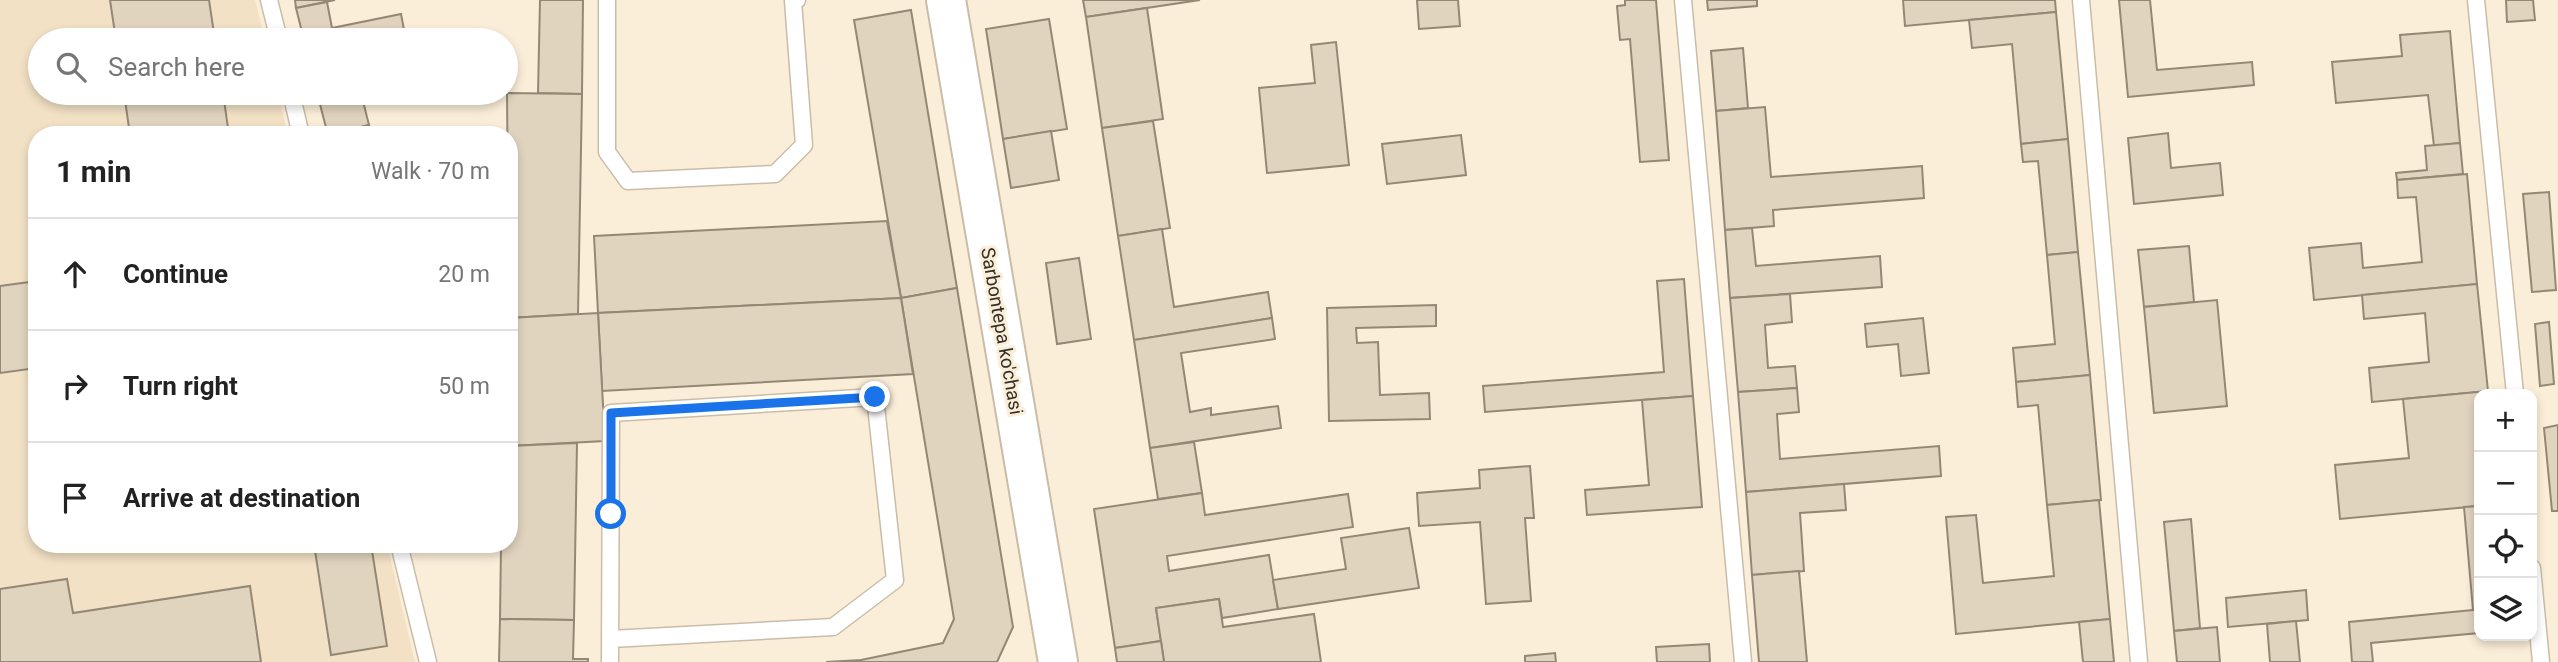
<!DOCTYPE html>
<meta charset="utf-8">
<style>
:root{--surface:#fff;--page:#f2f2f2;--text:#222;--muted:#767676;--line:#e0e0e0}
body{margin:0;font-family:Roboto,sans-serif;background:var(--page);color:var(--text)}
.controls{position:absolute;right:21px;bottom:21px;display:grid;overflow:hidden;border-radius:14px;box-shadow:0 4px 10px #0003}
.controls button{width:63px;height:63px;display:grid;place-items:center;padding:0;border:0;border-bottom:2px solid var(--line);background:var(--surface);color:var(--text);font:35px sans-serif}
.stop{position:absolute;width:21px;height:21px;margin:-16px;border:5px solid #1a73e8;border-radius:50%;background:#fff}
.stop.end{background:#1a73e8;border-color:#fff;box-shadow:0 2px 7px #0008}
.list{margin:0;padding:0;list-style:none}
h2{display:flex;justify-content:space-between;align-items:center;height:91px;margin:0;padding:0 28px;font-size:30px}
h2 small{font-size:23px;font-weight:400;color:var(--muted)}
.list li{display:grid;grid-template-columns:46px 1fr auto;gap:21px;align-items:center;box-sizing:border-box;height:112px;padding:0 28px;border-top:2px solid var(--line)}
.list b{display:block;font-size:26px;white-space:nowrap}
.list em{font-size:23px;font-style:normal;color:var(--muted)}
.icon{flex:none;width:38px;height:38px;fill:none;stroke:currentColor;stroke-width:2;stroke-linecap:round;stroke-linejoin:round}
.map{position:relative;flex:none;width:2558px;height:662px;overflow:hidden}
.search{position:absolute;background:var(--surface);box-shadow:0 4px 10px #0003;left:28px;top:28px;width:490px;height:77px;display:flex;align-items:center;gap:18px;box-sizing:border-box;padding:0 24px;border-radius:38px;color:var(--muted);font-size:26px}
.panel{position:absolute;background:var(--surface);box-shadow:0 4px 10px #0003;left:28px;top:126px;width:490px;height:427px;border-radius:28px}
.map>svg:first-child{display:block}
.built{fill:#f2e1c5}
.building{fill:#e0d4bf;stroke:#948875;stroke-width:2}
.lines{fill:none;stroke-linecap:round;stroke-linejoin:round}
.service-casing{stroke:#c9bda9;stroke-width:19}
.tertiary-casing{stroke:#c9bda9;stroke-width:42}
.service{stroke:#fff;stroke-width:16}
.tertiary{stroke:#fff;stroke-width:38}
.route{stroke:#1a73e8;stroke-width:9}
.labels{text-anchor:middle;dominant-baseline:central;stroke-width:6;stroke-linejoin:round;paint-order:stroke}
.street-label{font-size:19px;fill:#353028;stroke:#fbeed9}
</style>
<div class="map">
<svg width="2558" height="662" viewBox="0 0 2558 662">
<rect width="100%" height="100%" fill="#fbeed9"/>
<polygon class="built" points="0,0 255,0 265,40 40,40 40,93 278,93 288,135 37,135 37,544 387,544 415,662 0,662"/>
<g class="building">
<polygon points="110,0 209,0 215,40 116,40"/>
<polygon points="295,0 335,0 296,8"/>
<polygon points="540,0 583,0 582,94 538,93"/>
<polygon points="1083,0 1200,0 1086,17"/>
<polygon points="1417,0 1458,0 1460,26 1419,29"/>
<polygon points="1625,0 1656,0 1669,160 1640,162 1630,39 1620,40 1617,6 1625,5"/>
<polygon points="1707,0 1757,0 1757,6 1708,10"/>
<polygon points="1903,0 2055,0 2056,12 1905,26"/>
<polygon points="2119,0 2150,0 2157,70 2252,62 2254,85 2128,97"/>
<polygon points="2506,0 2533,0 2535,20 2507,22"/>
<polygon points="327,2 332,28 401,14 406,40 304,40 296,8"/>
<polygon points="1147,8 1163,119 1102,128 1086,17"/>
<polygon points="911,10 957,288 901,298 854,20"/>
<polygon points="2056,12 2068,139 2021,144 2012,44 1972,48 1969,20"/>
<polygon points="1049,19 1067,129 1003,139 986,29"/>
<polygon points="2450,31 2460,143 2434,146 2428,95 2336,103 2332,62 2402,56 2400,35"/>
<polygon points="1336,42 1349,165 1267,173 1259,88 1315,83 1311,45"/>
<polygon points="1743,48 1748,108 1716,111 1711,51"/>
<polygon points="124,93 223,93 229,135 130,135"/>
<polygon points="317,93 361,93 369,125 328,135"/>
<polygon points="507,93 582,94 578,314 509,318"/>
<polygon points="1765,107 1771,177 1922,166 1924,198 1773,210 1774,226 1725,230 1716,111"/>
<polygon points="1153,121 1170,228 1118,236 1102,128"/>
<polygon points="369,125 371,135 332,135"/>
<polygon points="1051,131 1059,180 1011,188 1003,139"/>
<polygon points="2168,133 2171,168 2220,163 2223,195 2134,204 2128,138"/>
<polygon points="1461,135 1466,175 1387,184 1382,144"/>
<polygon points="2068,139 2078,252 2047,255 2038,161 2023,162 2021,144"/>
<polygon points="2460,143 2463,174 2397,180 2396,173 2427,170 2425,146"/>
<polygon points="2467,174 2477,284 2314,300 2309,248 2361,243 2363,268 2422,262 2416,197 2398,198 2397,180"/>
<polygon points="2549,192 2556,290 2532,292 2523,194"/>
<polygon points="887,221 901,298 598,313 594,236"/>
<polygon points="1752,228 1756,266 1880,256 1882,287 1730,298 1725,230"/>
<polygon points="1162,229 1174,307 1268,292 1272,318 1134,340 1118,236"/>
<polygon points="2189,246 2194,302 2144,307 2138,250"/>
<polygon points="2078,252 2090,375 2016,382 2013,348 2055,344 2047,255"/>
<polygon points="1079,258 1091,339 1057,344 1046,263"/>
<polygon points="1684,279 1693,396 1485,412 1483,386 1664,372 1657,281"/>
<polygon points="37,281 37,368 0,373 0,286"/>
<polygon points="2477,284 2488,391 2372,402 2369,368 2429,362 2425,313 2364,319 2362,295"/>
<polygon points="957,288 1013,627 997,662 826,662 861,660 943,643 954,619 901,298"/>
<polygon points="1790,294 1792,322 1765,325 1768,368 1795,366 1797,388 1738,392 1730,298"/>
<polygon points="901,298 913,374 602,391 598,313"/>
<polygon points="2217,300 2227,406 2154,413 2144,307"/>
<polygon points="1436,305 1436,326 1356,328 1357,343 1378,342 1380,395 1429,393 1430,419 1329,421 1327,308"/>
<polygon points="598,313 605,441 509,446 509,318"/>
<polygon points="1272,318 1275,339 1181,353 1190,412 1211,408 1211,415 1278,406 1281,428 1150,448 1134,340"/>
<polygon points="1923,318 1929,373 1901,376 1898,344 1867,347 1865,324"/>
<polygon points="2549,322 2554,384 2540,386 2535,324"/>
<polygon points="2090,375 2101,500 2047,505 2038,405 2018,407 2016,382"/>
<polygon points="1797,388 1799,412 1777,414 1780,459 1939,446 1941,476 1746,492 1738,392"/>
<polygon points="2488,391 2488,394 2479,394 2479,506 2340,519 2335,465 2409,458 2403,399"/>
<polygon points="1693,396 1702,507 1587,515 1585,490 1649,485 1642,400"/>
<polygon points="2558,425 2558,511 2552,511 2544,428"/>
<polygon points="1194,442 1202,493 1158,499 1150,448"/>
<polygon points="577,443 574,620 500,619 501,544 509,544 509,446"/>
<polygon points="1530,466 1534,518 1525,518 1531,601 1486,604 1480,522 1419,526 1417,493 1480,488 1479,470"/>
<polygon points="1844,484 1846,510 1800,513 1804,571 1752,575 1746,492"/>
<polygon points="1202,493 1205,515 1348,494 1353,527 1167,556 1169,571 1269,555 1278,609 1222,618 1219,599 1156,608 1161,641 1115,648 1094,509"/>
<polygon points="2099,500 2110,619 1956,634 1946,517 1976,515 1983,583 2054,576 2047,505"/>
<polygon points="2479,506 2479,610 2473,610 2464,507"/>
<polygon points="2191,519 2200,628 2174,631 2164,522"/>
<polygon points="1409,528 1419,588 1278,609 1273,580 1346,569 1341,538"/>
<polygon points="314,544 371,544 387,646 331,655"/>
<polygon points="1799,571 1807,662 1759,662 1752,575"/>
<polygon points="67,579 73,613 250,586 261,662 0,662 0,589"/>
<polygon points="2306,590 2308,620 2228,627 2226,598"/>
<polygon points="1219,599 1223,627 1314,614 1321,662 1164,662 1156,608"/>
<polygon points="2473,610 2479,610 2479,633 2371,643 2373,662 2352,662 2349,622"/>
<polygon points="500,619 574,620 573,659 588,659 588,662 499,662"/>
<polygon points="2110,619 2114,662 2083,662 2079,622"/>
<polygon points="2296,621 2300,662 2270,662 2267,624"/>
<polygon points="2217,627 2220,662 2177,662 2174,631"/>
<polygon points="1161,641 1164,662 1117,662 1115,648"/>
<polygon points="1709,644 1710,662 1657,662 1656,647"/>
<polygon points="1555,653 1556,662 1525,662 1525,656"/>
</g>
<g class="lines">
<g class="service-casing">
<g id="service">
<polyline points="269,0 279,40"/>
<polyline points="607,0 607,152 628,181 775,174 804,145 793,1 797,0"/>
<polyline points="1683,0 1743,662"/>
<polyline points="2081,0 2139,662"/>
<polyline points="2476,0 2515,394"/>
<polyline points="291,93 301,135"/>
<polyline points="399,544 428,662"/>
<polyline points="2532,568 2541,662"/>
<polyline points="610,662 611,413 875,397 895,580 833,627 611,639"/>
</g>
</g>
<g class="tertiary-casing">
<polyline id="tertiary" points="946,0 1058,662"/>
</g>
<use href="#service" class="service"/>
<use href="#tertiary" class="tertiary"/>
</g>
<g class="lines">
<polyline class="route" points="611,514 611,413 875,397"/>
</g>
<g class="labels">
<g class="street-label">
<text transform="translate(1002 331) rotate(80)">Sarbontepa ko'chasi</text>
</g>
</g>
</svg>
<div class="controls">
<button>+</button>
<button>−</button>
<button><svg class="icon" aria-label="locate" viewBox="0 0 24 24"><circle cx="12" cy="12" r="6"/><path d="M12 2v4M12 18v4M2 12h4M18 12h4"/></svg></button>
<button><svg class="icon" aria-label="layers" viewBox="0 0 24 24"><path d="M12 4l9 5-9 5-9-5zM3 14l9 5 9-5"/></svg></button>
</div>
<div class="stop" style="left:611px;top:514px"></div>
<div class="stop end" style="left:875px;top:397px"></div>
<div class="search"><svg class="icon" aria-label="search" viewBox="0 0 24 24"><circle cx="10" cy="10" r="6"/><path d="M15 15l6 6"/></svg>Search here</div>
<section class="panel">
<h2>1 min<small>Walk · 70 m</small></h2>
<ul class="list">
<li><svg class="icon" aria-label="ahead" viewBox="0 0 24 24"><path d="M12 20V5M6 11l6-6 6 6"/></svg><div><b>Continue</b></div><em>20 m</em></li>
<li><svg class="icon" aria-label="right" viewBox="0 0 24 24"><path d="M7 20v-9h11M14 6l5 5-5 5"/></svg><div><b>Turn right</b></div><em>50 m</em></li>
<li><svg class="icon" aria-label="arrive" viewBox="0 0 24 24"><path d="M6 21V4h12l-3 4 3 4H6"/></svg><div><b>Arrive at destination</b></div></li>
</ul>
</section>
</div>
